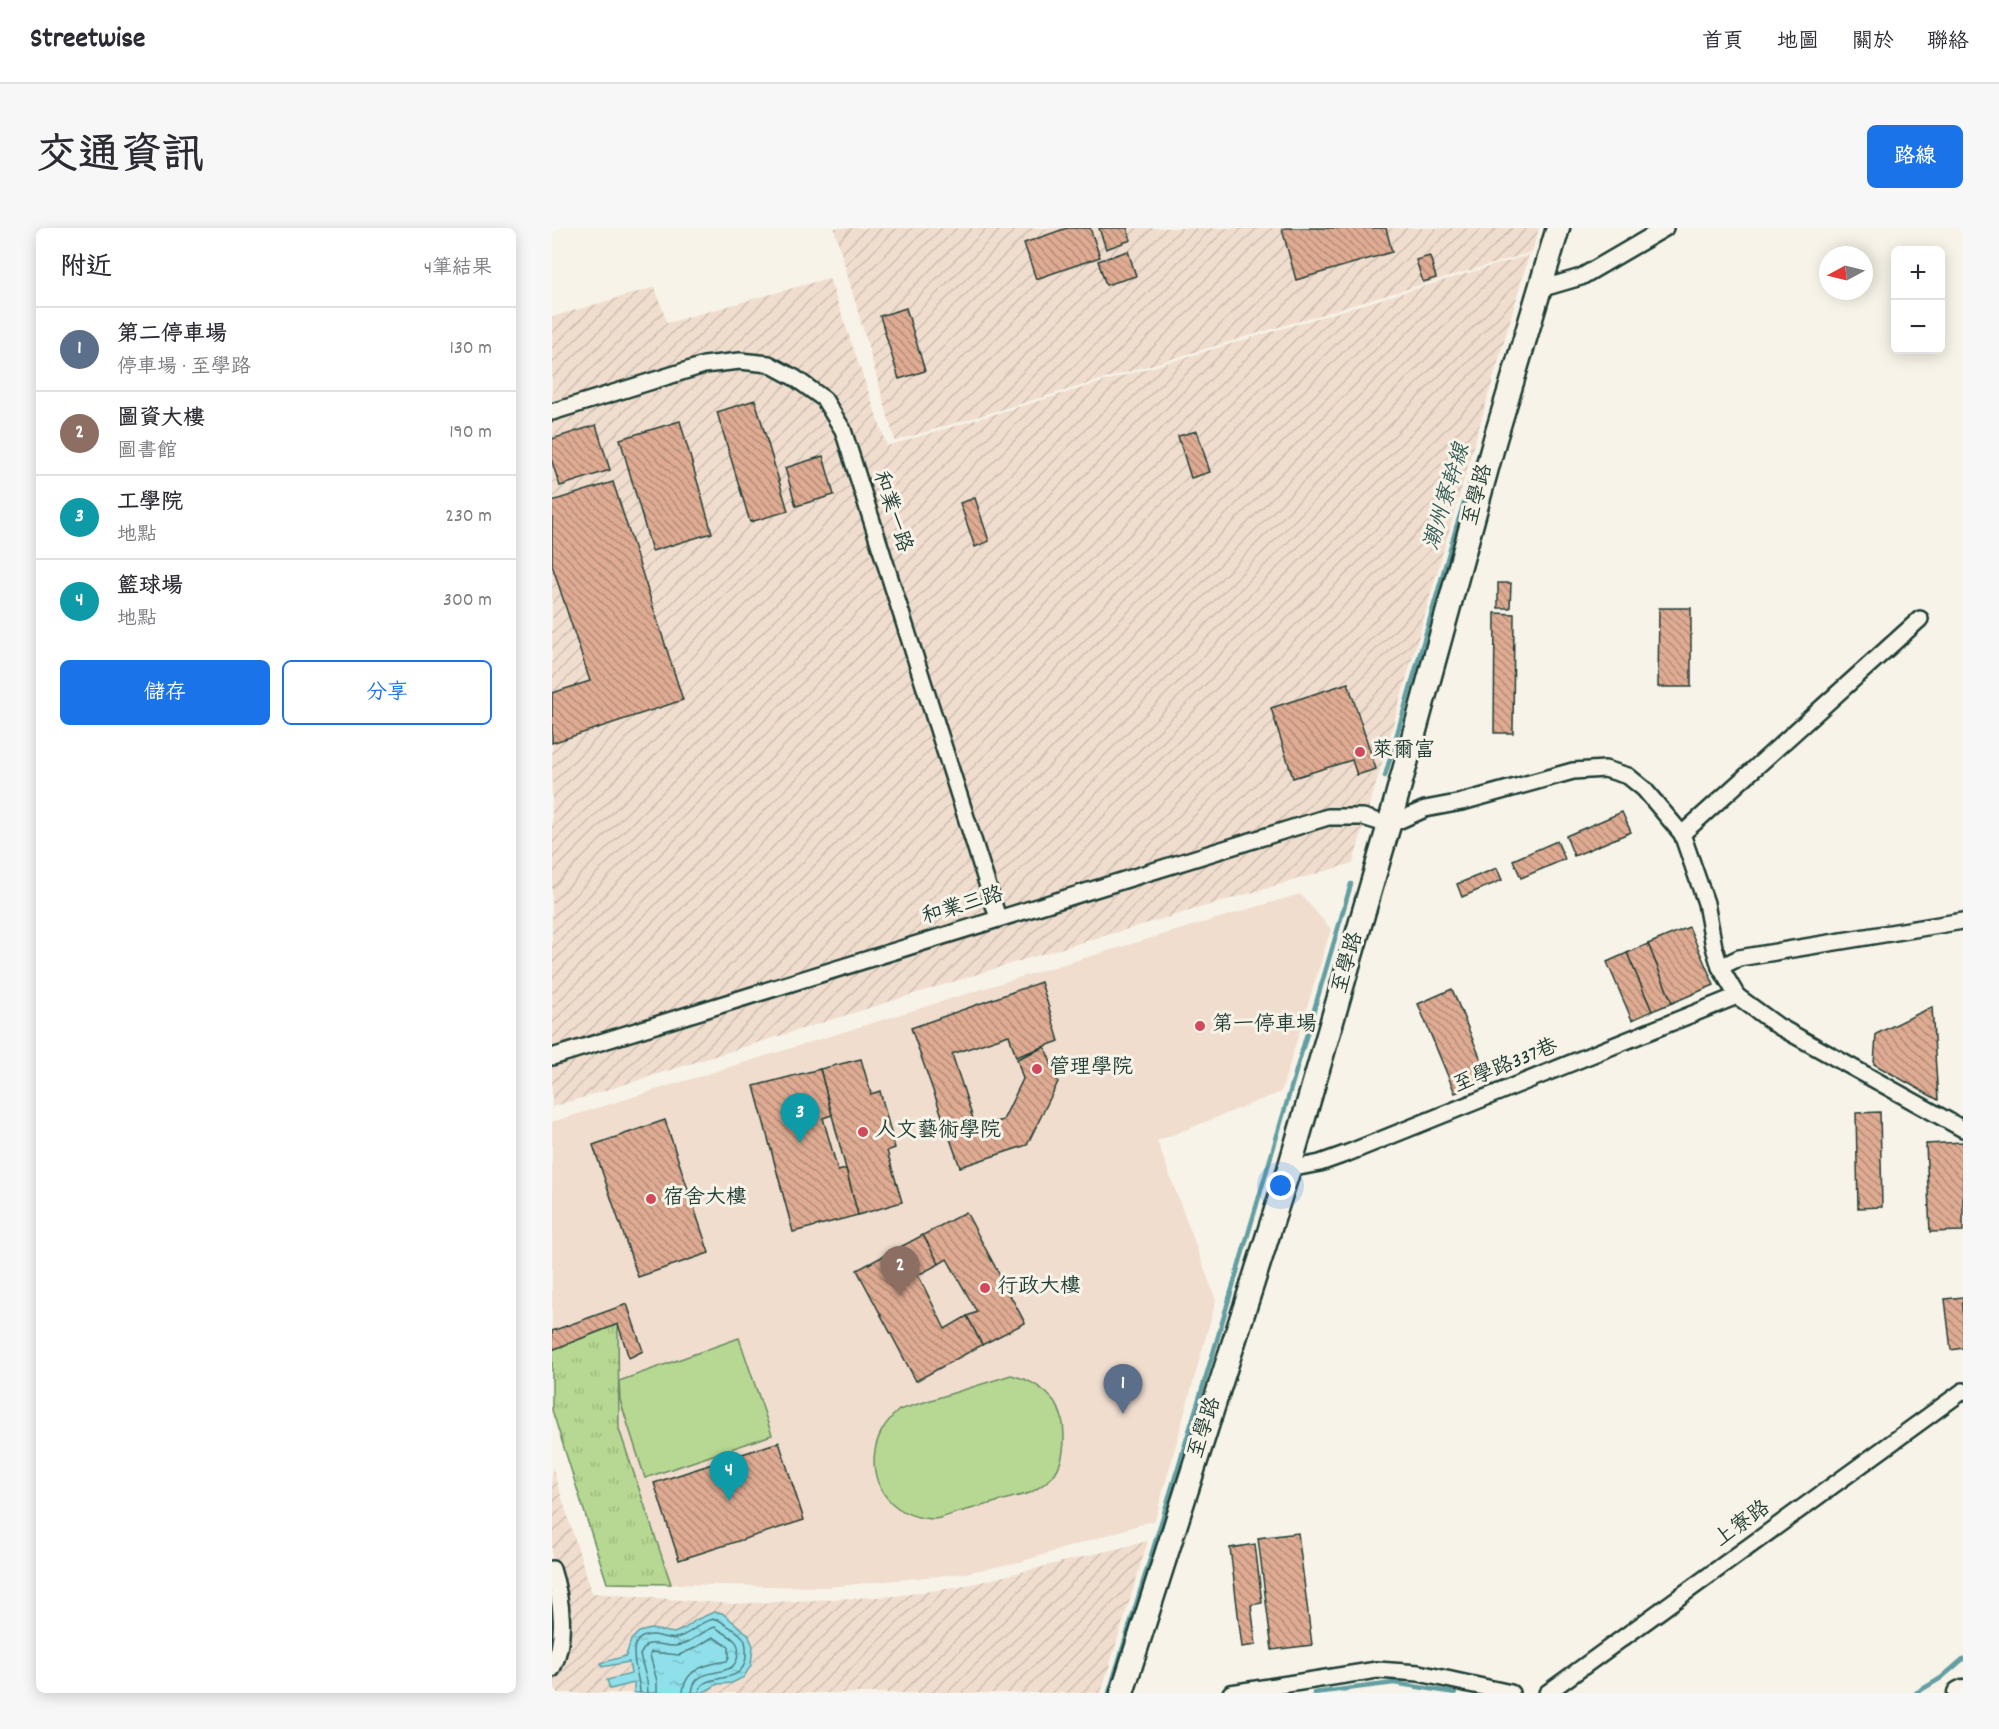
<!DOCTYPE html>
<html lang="zh-TW">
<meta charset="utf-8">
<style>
:root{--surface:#fff;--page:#f7f7f7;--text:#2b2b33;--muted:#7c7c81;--line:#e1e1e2;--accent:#1a73e8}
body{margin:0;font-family:Dekko,"LXGW WenKai TC",sans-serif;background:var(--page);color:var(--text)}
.controls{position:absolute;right:18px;top:18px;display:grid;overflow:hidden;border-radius:9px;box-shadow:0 3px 15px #0003}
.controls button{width:54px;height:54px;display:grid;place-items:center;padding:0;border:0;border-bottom:2px solid var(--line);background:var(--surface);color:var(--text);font:30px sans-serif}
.compass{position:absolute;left:1267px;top:18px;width:54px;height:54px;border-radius:50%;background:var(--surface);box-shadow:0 3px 15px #0003;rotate:263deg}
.you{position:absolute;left:729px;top:958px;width:21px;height:21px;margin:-15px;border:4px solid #fff;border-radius:50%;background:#1a73e8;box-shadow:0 0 0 9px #1a73e833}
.badge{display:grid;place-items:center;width:39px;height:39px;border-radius:50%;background:var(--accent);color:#fff;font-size:20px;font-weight:700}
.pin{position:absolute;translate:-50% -50px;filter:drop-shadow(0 2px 3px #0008)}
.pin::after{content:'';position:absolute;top:32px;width:21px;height:18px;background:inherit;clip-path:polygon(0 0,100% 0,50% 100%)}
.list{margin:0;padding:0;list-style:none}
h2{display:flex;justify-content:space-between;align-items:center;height:78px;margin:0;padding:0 24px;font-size:26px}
h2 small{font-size:20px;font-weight:400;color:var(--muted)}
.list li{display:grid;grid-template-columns:39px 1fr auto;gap:18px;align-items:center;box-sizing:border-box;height:84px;padding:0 24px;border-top:2px solid var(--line)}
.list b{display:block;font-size:22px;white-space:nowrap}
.list p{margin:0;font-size:20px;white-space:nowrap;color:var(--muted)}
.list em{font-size:20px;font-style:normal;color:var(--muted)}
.actions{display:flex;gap:12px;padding:18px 24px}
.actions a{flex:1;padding:14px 0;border:2px solid var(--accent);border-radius:9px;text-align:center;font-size:21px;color:var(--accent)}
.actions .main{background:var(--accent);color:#fff}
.map{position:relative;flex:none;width:1411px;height:1465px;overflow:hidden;border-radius:9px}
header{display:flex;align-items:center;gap:36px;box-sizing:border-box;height:84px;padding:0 30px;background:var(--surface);border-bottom:2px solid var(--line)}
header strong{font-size:28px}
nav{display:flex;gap:33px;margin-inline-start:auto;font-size:21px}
.intro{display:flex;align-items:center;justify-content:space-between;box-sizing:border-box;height:144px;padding:0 36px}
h1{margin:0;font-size:42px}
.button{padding:15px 27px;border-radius:9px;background:var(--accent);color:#fff;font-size:21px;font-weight:700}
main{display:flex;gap:36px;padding:0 36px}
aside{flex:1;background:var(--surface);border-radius:9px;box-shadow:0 3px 15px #0003}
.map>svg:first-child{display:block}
.built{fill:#f0ddce}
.industrial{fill:url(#industrial-furrows)}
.grass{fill:url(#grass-tufts);stroke:#6a8a63;stroke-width:1.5}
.garden{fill:#b6d892;stroke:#6a8a63;stroke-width:1.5}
.water{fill:url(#water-ripples);stroke:#639fa2;stroke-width:1.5}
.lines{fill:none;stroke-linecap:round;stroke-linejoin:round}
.shore{stroke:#4c7e7e;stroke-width:1.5}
.stream{stroke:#639fa2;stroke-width:4.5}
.building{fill:url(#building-back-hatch);stroke:#1f3d34;stroke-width:1.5}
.street-casing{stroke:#1f3d34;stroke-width:20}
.secondary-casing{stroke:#1f3d34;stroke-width:27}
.street{stroke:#f7f3e8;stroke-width:15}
.secondary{stroke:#f7f3e8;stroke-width:22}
.poi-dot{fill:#d1495b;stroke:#f7f3e8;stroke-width:2}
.labels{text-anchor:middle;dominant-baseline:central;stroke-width:6;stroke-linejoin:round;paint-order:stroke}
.street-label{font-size:21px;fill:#1f3d34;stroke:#f7f3e8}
.poi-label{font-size:21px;fill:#1f3d34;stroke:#f7f3e8;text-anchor:start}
.water-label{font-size:22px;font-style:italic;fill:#365e59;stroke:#f7f3e8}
</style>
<header>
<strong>Streetwise</strong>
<nav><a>首頁</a><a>地圖</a><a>關於</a><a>聯絡</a></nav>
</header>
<div class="intro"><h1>交通資訊</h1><a class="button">路線</a></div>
<main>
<aside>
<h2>附近<small>4筆結果</small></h2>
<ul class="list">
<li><span class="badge" style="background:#5c6f8a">1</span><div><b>第二停車場</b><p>停車場 · 至學路</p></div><em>130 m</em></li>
<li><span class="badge" style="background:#8d6e63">2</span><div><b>圖資大樓</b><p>圖書館</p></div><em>190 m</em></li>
<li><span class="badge" style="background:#0f9aa8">3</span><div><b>工學院</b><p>地點</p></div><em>230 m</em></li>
<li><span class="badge" style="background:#0f9aa8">4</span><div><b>籃球場</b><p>地點</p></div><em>300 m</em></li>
</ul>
<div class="actions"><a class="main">儲存</a><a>分享</a></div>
</aside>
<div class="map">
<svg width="1411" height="1465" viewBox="0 0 1411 1465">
<defs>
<pattern id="industrial-furrows" width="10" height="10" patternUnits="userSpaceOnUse" patternTransform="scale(1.5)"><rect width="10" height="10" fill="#f0ddce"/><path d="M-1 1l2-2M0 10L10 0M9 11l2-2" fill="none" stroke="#cdbfb2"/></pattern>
<pattern id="grass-tufts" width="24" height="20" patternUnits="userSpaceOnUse" patternTransform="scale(1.5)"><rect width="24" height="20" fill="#b6d892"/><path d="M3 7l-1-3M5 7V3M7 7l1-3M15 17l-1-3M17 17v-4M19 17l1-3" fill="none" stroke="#9cba7e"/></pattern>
<pattern id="water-ripples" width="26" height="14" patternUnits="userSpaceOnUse" patternTransform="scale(1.5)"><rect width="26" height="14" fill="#90e0ec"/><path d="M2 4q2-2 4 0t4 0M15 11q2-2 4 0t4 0" fill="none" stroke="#7cc1cb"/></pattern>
<pattern id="building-back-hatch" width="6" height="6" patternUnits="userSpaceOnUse" patternTransform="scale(1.5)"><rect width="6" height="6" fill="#dfab92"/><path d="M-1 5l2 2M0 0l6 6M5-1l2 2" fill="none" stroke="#b48c78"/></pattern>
</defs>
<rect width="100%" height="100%" fill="#f7f3e8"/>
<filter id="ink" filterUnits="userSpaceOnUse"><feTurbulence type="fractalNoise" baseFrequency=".0167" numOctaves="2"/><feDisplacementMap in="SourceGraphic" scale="12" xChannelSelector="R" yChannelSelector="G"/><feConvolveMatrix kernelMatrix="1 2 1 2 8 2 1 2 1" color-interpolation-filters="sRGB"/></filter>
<g filter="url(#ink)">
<polygon class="built" points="748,666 779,701 729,864 605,913 664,1072 603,1292 468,1334 414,1345 275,1359 55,1355 0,1182 0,894 492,742"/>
<g class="industrial">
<polygon points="282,0 987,0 980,24 343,213"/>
<polygon points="977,27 801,635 490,726 0,879 0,89 103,59 115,95 277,50 335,218"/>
<polygon points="0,1239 40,1365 180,1376 344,1368 408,1359 596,1313 549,1465 0,1465"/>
</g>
<polygon class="grass" points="66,1096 67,1201 119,1356 55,1355 0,1182 0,1122"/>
<g class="garden">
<polygon points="187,1110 220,1207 93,1250 68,1172 67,1153"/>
<path d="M 459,1147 C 475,1151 491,1159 502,1173 C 516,1191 515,1231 501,1248 C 494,1256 486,1260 478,1265 C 454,1271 431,1278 407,1284 C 399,1286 389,1291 381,1291 C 337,1290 312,1251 326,1211 C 330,1199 338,1190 347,1182 Z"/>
</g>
<polygon class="water" points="162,1384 170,1385 196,1406 201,1418 199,1437 192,1449 180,1455 166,1456 150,1465 82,1465 82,1455 58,1461 55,1452 79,1446 77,1434 50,1439 49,1435 74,1428 79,1412 87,1404 99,1401 122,1405 132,1401 144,1392"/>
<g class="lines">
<g class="shore">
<path d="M 88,1465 C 89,1449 67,1407 101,1407 C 108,1407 116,1412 124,1410 C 140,1407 149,1390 166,1391 C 173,1398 187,1402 192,1411 C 195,1417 194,1423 194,1429 C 191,1461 150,1441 147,1465"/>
<path d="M 96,1465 L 95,1453 L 88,1427 L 94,1417 C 104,1413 113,1419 123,1418 C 138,1417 149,1403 163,1399 C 169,1404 178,1407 183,1413 C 187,1417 187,1421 186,1426 C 184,1455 142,1433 140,1465"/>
<path d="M 105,1465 L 105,1453 L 98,1427 L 99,1424 L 127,1427 L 143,1420 L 161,1409 L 177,1419 L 177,1429 L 175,1433 C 155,1436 132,1441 131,1465"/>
</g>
<g class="stream">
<polyline points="833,548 904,300 928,223"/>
<polyline points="557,1465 662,1122 799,656"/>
<polyline points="762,1465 842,1455 903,1465"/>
<polyline points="1364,1465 1389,1450 1411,1431"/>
</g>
</g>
<g class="building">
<polygon points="515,0 538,0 548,29 484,51 472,15"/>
<polygon points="547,0 575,0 579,12 554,21"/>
<polygon points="733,0 834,0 840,24 744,52 730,1"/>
<polygon points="576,23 584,48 554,57 546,33"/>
<polygon points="878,28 884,50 871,54 864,32"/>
<polygon points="354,80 373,143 347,151 328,88"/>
<polygon points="203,172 236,283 198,294 165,184"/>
<polygon points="128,193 160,305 100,323 68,211"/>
<polygon points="44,197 58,242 8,258 0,234 0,211"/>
<polygon points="645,203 658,244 639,250 626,208"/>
<polygon points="271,228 282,267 244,278 233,240"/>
<polygon points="61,254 131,472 0,515 0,465 38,453 0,337 0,273"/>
<polygon points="423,270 437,313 423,319 408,275"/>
<polygon points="946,355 959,355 958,380 946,380"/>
<polygon points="1107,380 1139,380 1139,459 1106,459"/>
<polygon points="943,385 962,386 961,505 942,505"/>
<polygon points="796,455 824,541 805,547 800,532 741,550 719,480"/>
<polygon points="1070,584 1079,604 1022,628 1014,608"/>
<polygon points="1005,613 1013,631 969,650 961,632"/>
<polygon points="945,640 950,652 910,669 905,656"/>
<polygon points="1137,699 1162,757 1120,775 1096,716"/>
<polygon points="1096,716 1120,775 1100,783 1075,725"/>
<polygon points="1075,725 1100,783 1080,792 1055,734"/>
<polygon points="489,754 507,813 464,829 457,807 400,826 424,900 451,892 471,851 465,831 493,819 506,854 475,917 408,939 359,800"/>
<polygon points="900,761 937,851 903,865 866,776"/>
<polygon points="1380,779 1386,872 1322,836 1324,806"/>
<polygon points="309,831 319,866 328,863 343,920 335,923 350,974 306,987 268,841"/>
<polygon points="268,841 280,887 271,890 286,943 294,941 306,987 241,1004 202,858"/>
<polygon points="1328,884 1330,979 1306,980 1304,885"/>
<polygon points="113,892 157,1025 86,1049 41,917"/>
<polygon points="1411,914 1411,1003 1378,1004 1374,916"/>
<polygon points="414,984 473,1095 430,1117 415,1088 425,1084 395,1031 387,1036 371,1007"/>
<polygon points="371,1007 387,1036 366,1047 393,1101 415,1088 430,1117 364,1153 305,1042"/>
<polygon points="1411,1069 1411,1120 1399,1122 1393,1071"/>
<polygon points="75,1076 91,1123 77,1130 66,1096 0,1122 0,1103"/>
<polygon points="227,1214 252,1292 127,1332 102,1255"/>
<polygon points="746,1305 760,1417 720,1422 706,1310"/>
<polygon points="703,1316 710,1375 699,1377 704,1417 690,1419 678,1320"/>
</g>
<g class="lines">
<g class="street-casing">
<g id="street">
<polyline points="988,61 1029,49 1113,0"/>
<polyline points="0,184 152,137 188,133 217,136 243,150 272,171 291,202 446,690"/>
<polyline points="1130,606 1368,391"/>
<polyline points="1168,739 1187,730 1411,693"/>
<polyline points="0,829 776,589 811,589 837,597 873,581 910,574 1021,543 1053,541 1076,548 1092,561 1130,606 1154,675 1162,719 1168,739 1185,768 1226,798 1411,901"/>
<polyline points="737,941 768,935 796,925 1185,768"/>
<path d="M 0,1341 C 10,1372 15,1411 0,1441"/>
<polyline points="679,1465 825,1442 867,1445 959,1465"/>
<polyline points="995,1465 1411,1163"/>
</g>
</g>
<g class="secondary-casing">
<g id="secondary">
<polyline points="570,1465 737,941 837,597 943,211 1006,0"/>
<polyline points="1407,1465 1411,1463"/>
</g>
</g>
<use href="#street" class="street"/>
<use href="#secondary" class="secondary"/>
</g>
</g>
<g class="poi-dot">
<circle cx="808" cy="524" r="6"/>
<circle cx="648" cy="798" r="6"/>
<circle cx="485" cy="841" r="6"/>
<circle cx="311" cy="904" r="6"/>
<circle cx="99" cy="971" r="6"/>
<circle cx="433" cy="1060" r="6"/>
</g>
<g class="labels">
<g class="street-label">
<text transform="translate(927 267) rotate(-75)">至學路</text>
<text transform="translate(339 284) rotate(72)">和業一路</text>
<text transform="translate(411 679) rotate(-17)">和業三路</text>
<text transform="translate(797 735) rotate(-74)">至學路</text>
<text transform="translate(954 839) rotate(-22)">至學路337巷</text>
<text transform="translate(654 1200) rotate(-72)">至學路</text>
<text transform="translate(1191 1297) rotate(-36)">上寮路</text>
</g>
<g class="poi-label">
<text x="820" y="524">萊爾富</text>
<text x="660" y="798">第一停車場</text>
<text x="497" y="841">管理學院</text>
<text x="323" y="904">人文藝術學院</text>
<text x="111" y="971">宿舍大樓</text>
<text x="445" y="1060">行政大樓</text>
</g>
<g class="water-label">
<text transform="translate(896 269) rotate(-73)">潮州寮幹線</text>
</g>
</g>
</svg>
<div class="controls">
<button>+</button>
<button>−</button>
</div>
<svg class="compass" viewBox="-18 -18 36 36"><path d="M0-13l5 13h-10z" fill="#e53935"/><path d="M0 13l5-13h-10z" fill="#7c7c81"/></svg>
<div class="you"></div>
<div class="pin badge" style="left:571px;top:1186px;background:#5c6f8a">1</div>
<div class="pin badge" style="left:348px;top:1068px;background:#8d6e63">2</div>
<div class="pin badge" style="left:248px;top:915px;background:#0f9aa8">3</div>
<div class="pin badge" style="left:177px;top:1273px;background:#0f9aa8">4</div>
</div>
</main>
